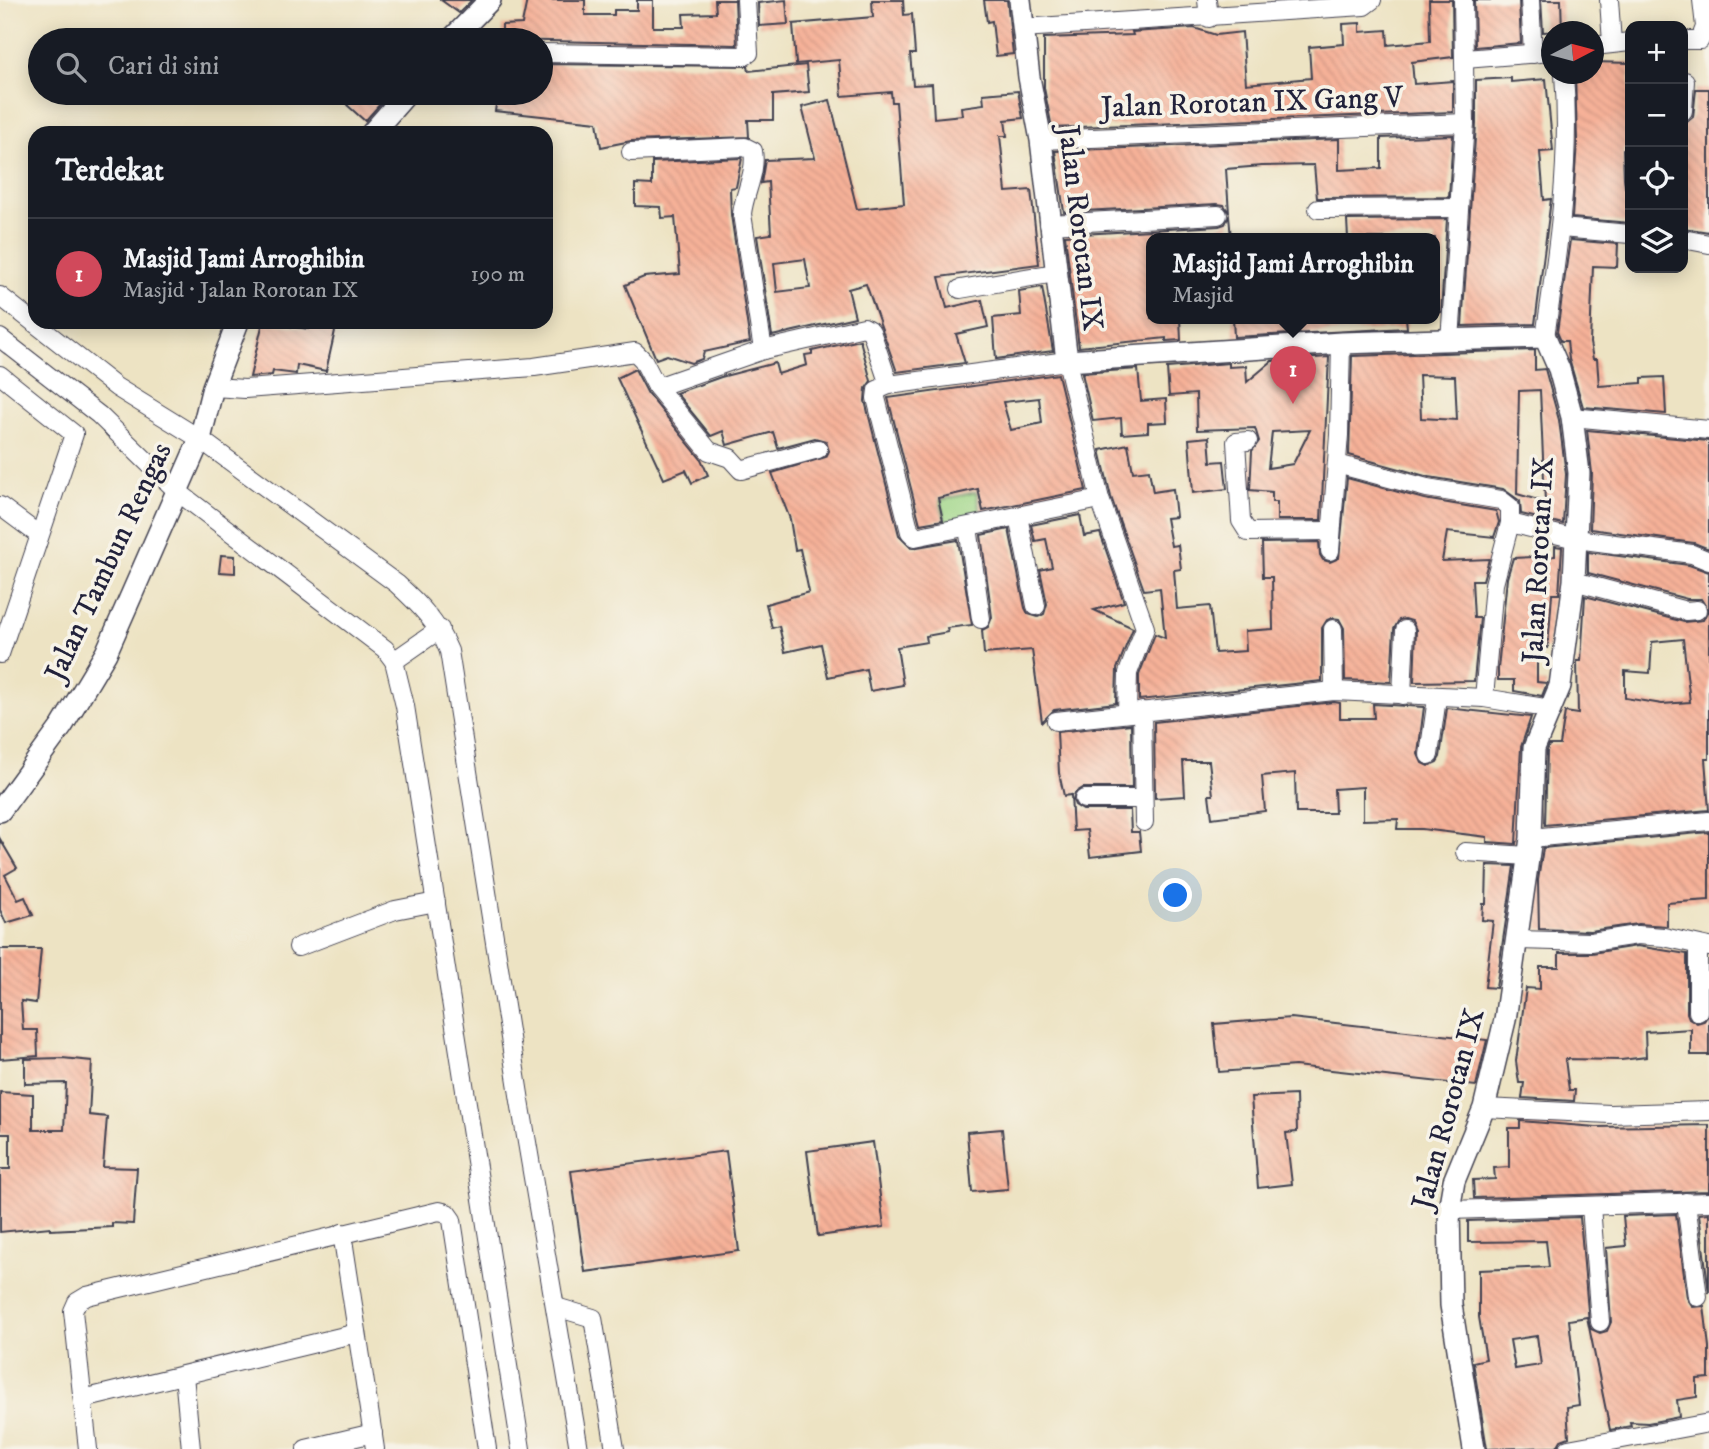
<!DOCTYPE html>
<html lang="id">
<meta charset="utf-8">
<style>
:root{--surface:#171b24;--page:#20242c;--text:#f1f3f6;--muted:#9ea1a6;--line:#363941;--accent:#d1495b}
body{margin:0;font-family:"IM FELL DW Pica",serif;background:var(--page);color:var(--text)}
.controls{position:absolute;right:21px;top:21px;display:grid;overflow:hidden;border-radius:14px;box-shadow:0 4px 18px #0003}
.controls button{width:63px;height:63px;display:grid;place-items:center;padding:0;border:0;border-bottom:2px solid var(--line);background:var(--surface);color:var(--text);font:35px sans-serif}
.compass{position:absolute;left:1541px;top:21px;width:63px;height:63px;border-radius:50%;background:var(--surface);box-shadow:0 4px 18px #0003;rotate:84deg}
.you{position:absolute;left:1176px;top:896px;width:24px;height:24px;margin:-18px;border:5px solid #fff;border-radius:50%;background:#1a73e8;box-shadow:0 0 0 10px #1a73e833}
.badge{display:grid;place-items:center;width:46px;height:46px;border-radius:50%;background:var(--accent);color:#fff;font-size:23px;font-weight:700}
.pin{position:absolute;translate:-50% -58px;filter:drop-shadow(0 2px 4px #0008)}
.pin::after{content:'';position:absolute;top:37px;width:24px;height:21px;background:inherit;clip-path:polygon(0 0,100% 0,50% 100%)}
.popup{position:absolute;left:1146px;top:233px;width:294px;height:91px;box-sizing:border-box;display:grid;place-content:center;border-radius:14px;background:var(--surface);filter:drop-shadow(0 2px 5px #0005);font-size:23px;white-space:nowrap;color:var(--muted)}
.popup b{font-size:26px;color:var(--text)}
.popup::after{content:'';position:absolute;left:50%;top:100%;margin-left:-14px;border:14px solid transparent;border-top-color:var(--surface)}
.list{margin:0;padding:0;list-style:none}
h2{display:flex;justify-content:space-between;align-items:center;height:91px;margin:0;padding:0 28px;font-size:30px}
h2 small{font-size:23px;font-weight:400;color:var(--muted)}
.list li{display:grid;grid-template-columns:46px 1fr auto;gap:21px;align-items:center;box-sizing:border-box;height:112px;padding:0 28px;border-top:2px solid var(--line)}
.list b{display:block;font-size:26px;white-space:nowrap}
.list p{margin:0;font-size:23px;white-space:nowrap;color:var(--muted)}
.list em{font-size:23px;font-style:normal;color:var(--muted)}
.icon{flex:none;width:38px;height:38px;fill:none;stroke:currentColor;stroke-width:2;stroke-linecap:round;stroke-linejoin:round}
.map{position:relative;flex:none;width:1709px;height:1449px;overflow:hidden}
.search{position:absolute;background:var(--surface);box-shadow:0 4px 18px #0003;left:28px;top:28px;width:525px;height:77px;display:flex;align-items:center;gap:18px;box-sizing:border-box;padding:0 24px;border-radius:38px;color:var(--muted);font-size:26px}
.panel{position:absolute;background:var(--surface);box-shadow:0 4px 18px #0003;left:28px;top:126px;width:525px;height:203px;border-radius:21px}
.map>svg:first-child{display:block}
.pitch{fill:#9fd687;stroke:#607c61;stroke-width:2}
.building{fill:url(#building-back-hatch);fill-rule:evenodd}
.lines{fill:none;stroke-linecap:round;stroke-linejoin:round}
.minor-casing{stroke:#403f4f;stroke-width:20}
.tertiary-casing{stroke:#403f4f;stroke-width:24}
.minor{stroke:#fff;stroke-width:18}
.tertiary{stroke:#fff;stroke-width:21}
.labels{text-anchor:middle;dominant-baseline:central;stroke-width:7;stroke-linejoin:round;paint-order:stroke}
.street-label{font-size:30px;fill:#22223b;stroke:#f7f3e8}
</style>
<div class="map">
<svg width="1709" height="1449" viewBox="0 0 1709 1449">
<defs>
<pattern id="building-back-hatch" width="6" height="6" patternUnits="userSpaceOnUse" patternTransform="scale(1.75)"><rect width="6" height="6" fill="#f6b198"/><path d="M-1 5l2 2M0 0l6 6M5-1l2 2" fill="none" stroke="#d39884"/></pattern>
</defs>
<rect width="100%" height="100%" fill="#f7f3e8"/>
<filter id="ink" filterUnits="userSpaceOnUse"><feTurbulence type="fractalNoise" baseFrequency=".0143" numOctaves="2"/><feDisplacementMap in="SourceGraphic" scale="14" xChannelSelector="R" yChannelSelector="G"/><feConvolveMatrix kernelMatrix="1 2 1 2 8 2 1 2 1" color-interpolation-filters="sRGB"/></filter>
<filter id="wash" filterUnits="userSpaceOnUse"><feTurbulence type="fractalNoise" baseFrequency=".00686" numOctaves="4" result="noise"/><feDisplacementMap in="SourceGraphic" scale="28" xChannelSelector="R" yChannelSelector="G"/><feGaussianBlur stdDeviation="1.57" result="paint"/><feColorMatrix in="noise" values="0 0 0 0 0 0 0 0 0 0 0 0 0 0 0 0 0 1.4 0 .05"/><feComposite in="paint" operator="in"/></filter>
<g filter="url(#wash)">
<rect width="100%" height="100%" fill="#ede3c3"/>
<polygon class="pitch" points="976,492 982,520 947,528 940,500"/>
<g id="blocks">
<g class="building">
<polygon points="441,0 472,0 459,13"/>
<polygon points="527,0 585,0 585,15 614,15 614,10 637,10 637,0 653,0 653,27 684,27 683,14 716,13 715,0 735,0 737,45 502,40 502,25 522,24"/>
<polygon points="786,0 788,24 759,26 758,3"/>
<path d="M 872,0 L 903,0 L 904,15 L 912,14 L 915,54 L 910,54 L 913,85 L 932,84 L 934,118 L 962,115 L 961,107 L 984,104 L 983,94 L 1018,91 L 1023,118 L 1005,120 L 1007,136 L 1000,136 L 1006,192 L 1031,190 L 1039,264 L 939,277 L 947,308 L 982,300 L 988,327 L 956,334 L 965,363 L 897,372 L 866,284 L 848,289 L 855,317 L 772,336 L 757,236 L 771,234 L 768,182 L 761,183 L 765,160 L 815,158 L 802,107 L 830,100 L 857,209 L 904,204 L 896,102 L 892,102 L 891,92 L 842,96 L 839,60 L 796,64 L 793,24 L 873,17 ZM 805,259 L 810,288 L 777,292 L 774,263 Z"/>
<polygon points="984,0 1007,0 1013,54 996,56 992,21 987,22"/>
<polygon points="1429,0 1452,0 1453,57 1412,62 1414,84 1453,81 1453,112 1052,128 1044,88 1044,38 1133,35 1132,32 1194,28 1216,35 1242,32 1246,84 1311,78 1309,47 1344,44 1343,24 1360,23 1360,32 1387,30 1388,45 1430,41"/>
<polygon points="1474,0 1519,0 1521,43 1475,47"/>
<polygon points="1541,0 1561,0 1562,31 1543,32"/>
<polygon points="1593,62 1630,63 1630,148 1623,149 1624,178 1625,187 1630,187 1630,223 1572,218 1577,140 1575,74 1593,74"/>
<polygon points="541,64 748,66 749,71 806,65 809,92 773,95 773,120 748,120 749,137 631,141 601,147 597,122 495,111 498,93 541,93"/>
<polygon points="1511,78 1511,82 1546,79 1553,151 1540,152 1544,200 1551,199 1535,324 1462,326 1476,124 1476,80"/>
<polygon points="1696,89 1709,89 1709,232 1683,228 1683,125 1693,117"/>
<polygon points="357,93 390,93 365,121 347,105"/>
<polygon points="1453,135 1449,197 1317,198 1314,165 1262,166 1226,169 1229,213 1224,205 1217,204 1064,212 1055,151 1339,139 1339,170 1381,168 1381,138"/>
<polygon points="742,158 736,187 730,188 731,215 750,342 704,352 702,359 691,363 667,355 656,359 625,285 644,277 680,274 675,217 662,218 661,207 635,206 635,184 652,185 652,162"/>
<polygon points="1229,216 1231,238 1151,238 1151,318 1180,318 1181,340 1166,341 1166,338 1079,347 1065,235 1219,226 1225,224"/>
<polygon points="1447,219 1441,312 1435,312 1435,238 1348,238 1347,220"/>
<polygon points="1570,240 1618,244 1617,267 1593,266 1590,343 1593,359 1597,359 1599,386 1642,383 1642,378 1664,377 1666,414 1583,407 1569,359 1567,341 1561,341 1557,332"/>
<polygon points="1042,287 1053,351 996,359 993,318 1021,315 1019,291"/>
<polygon points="1233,318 1406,318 1407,328 1234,337"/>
<polygon points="263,322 308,329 310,322 337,322 326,371 297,365 296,374 273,371 272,375 250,377"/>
<polygon points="860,340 871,381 866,388 865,401 899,535 912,548 958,540 972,625 947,628 948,632 926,636 927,642 897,647 903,685 870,691 866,669 828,677 821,644 785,652 779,626 772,628 766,604 809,592 800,549 795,550 790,519 772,473 826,457 829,451 826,441 815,438 778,448 773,432 727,445 723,431 711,436 676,393 721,377 775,363 778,374 807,365 805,355 812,354 812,351"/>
<path d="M 1535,350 L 1535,370 L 1545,369 L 1559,420 L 1566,474 L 1563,524 L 1521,514 L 1520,501 L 1503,489 L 1429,477 L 1349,455 L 1352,356 ZM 1419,375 L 1455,376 L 1457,420 L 1421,418 ZM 1540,390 L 1545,502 L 1517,494 L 1519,391 Z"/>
<path d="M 1329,357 L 1321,520 L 1277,520 L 1277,502 L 1272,502 L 1272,492 L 1250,490 L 1252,451 L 1259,441 L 1255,428 L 1197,430 L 1196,394 L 1169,396 L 1167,368 L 1229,363 L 1229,367 L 1246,366 L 1247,382 L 1272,361 ZM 1310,430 L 1293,464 L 1268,468 L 1272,432 Z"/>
<polygon points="635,369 648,394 701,459 708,475 692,483 686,470 664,479 617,378"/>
<polygon points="1138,369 1141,401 1166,399 1167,422 1148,423 1148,432 1122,434 1121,418 1093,421 1082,373"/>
<path d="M 1058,374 L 1086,490 L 983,511 L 978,489 L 938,498 L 943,520 L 920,524 L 888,398 ZM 1039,398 L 1042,423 L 1011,430 L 1003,402 Z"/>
<polygon points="1587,430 1709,441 1709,549 1694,543 1590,529 1592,473"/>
<polygon points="1209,437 1211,462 1224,461 1227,489 1193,493 1189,439"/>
<polygon points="1128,444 1133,472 1149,470 1153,492 1173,489 1176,517 1166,518 1171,546 1178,545 1181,569 1174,570 1177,609 1210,606 1215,653 1246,651 1245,631 1273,629 1272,577 1263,577 1262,543 1319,542 1320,555 1323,560 1330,562 1339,558 1347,478 1424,499 1496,511 1499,522 1494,537 1447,532 1442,561 1489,559 1483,580 1472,580 1474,618 1480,618 1474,681 1414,682 1416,630 1412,621 1405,619 1399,620 1394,629 1391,682 1345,680 1344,628 1339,619 1332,618 1327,620 1322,628 1322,681 1139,700 1139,675 1155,634 1165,638 1160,588 1144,590 1111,497 1100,450"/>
<polygon points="1080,515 1084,536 1100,533 1124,602 1094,610 1133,628 1117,669 1116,703 1054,710 1042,722 1032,650 984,654 982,630 988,627 992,617 981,535 1009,529 1025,608 1028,614 1038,617 1044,614 1047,604 1040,570 1052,567 1046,539 1035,541 1031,525"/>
<polygon points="1555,546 1562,547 1559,594 1552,594 1548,648 1537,648 1537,682 1547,683 1542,696 1514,691 1514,680 1498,680 1498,669 1507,578 1513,558 1555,556"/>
<path d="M 1588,552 L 1689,565 L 1709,572 L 1709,759 L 1705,759 L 1709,810 L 1545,825 L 1547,751 L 1549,745 L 1560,745 L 1565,712 L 1578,714 L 1577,661 L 1581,661 L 1585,596 L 1684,622 L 1703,620 L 1708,610 L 1701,599 L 1687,599 L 1588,573 ZM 1683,639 L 1690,702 L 1662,704 L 1625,698 L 1625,671 L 1650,673 L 1652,642 Z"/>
<polygon points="221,555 235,556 235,573 219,572"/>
<polygon points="1334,702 1340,703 1340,718 1374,718 1373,704 1424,707 1418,754 1422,763 1428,766 1437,762 1440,757 1447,708 1531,717 1521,747 1516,844 1487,842 1487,837 1422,829 1397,829 1398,819 1363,820 1363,787 1334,789 1335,813 1296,813 1295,773 1262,776 1265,811 1212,818 1209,795 1213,795 1209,761 1183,761 1185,796 1155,798 1154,722"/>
<polygon points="1131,724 1132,788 1083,788 1075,793 1073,800 1075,805 1083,810 1130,810 1131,832 1139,832 1141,851 1090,857 1087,830 1073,831 1071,795 1064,796 1059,773 1057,732"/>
<polygon points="1709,832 1709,900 1667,903 1667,926 1638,924 1590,931 1539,929 1538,880 1543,848"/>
<polygon points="0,839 17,868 5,875 18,900 25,897 33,915 6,923 0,910"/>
<polygon points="1487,865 1514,866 1496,988 1485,987 1493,921 1482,920 1483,904 1486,904"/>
<polygon points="1637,946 1687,954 1687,1013 1689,1018 1697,1023 1704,1021 1709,1014 1709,1055 1691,1055 1691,1029 1645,1032 1646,1057 1621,1060 1565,1059 1569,1090 1575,1090 1574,1101 1522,1098 1524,1083 1519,1083 1516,1061 1526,988 1540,989 1540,967 1559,967 1559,953 1592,953"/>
<polygon points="0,949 41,949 36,1003 21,1001 23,1030 37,1030 38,1056 0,1059"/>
<polygon points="1291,1018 1487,1040 1476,1086 1295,1066 1219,1072 1214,1024"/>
<polygon points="62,1058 92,1061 89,1115 107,1117 103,1167 137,1168 133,1224 112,1223 112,1227 50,1230 50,1227 0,1232 0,1169 10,1169 10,1134 0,1134 0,1092 33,1094 33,1130 64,1130 66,1083 25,1084 25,1059"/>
<polygon points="1296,1095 1297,1132 1286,1133 1292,1184 1258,1188 1251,1097"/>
<polygon points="1520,1121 1596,1127 1709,1125 1709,1191 1474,1198 1473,1180 1495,1179 1494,1168 1509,1167 1509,1128 1520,1128"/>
<polygon points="1002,1129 1008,1189 972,1192 967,1132"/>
<polygon points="873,1142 884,1227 818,1236 807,1151"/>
<polygon points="726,1151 739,1251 585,1272 571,1171"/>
<polygon points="1709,1213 1709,1293 1699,1214"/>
<path d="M 1676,1214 L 1687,1298 L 1693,1307 L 1704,1306 L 1709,1347 L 1709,1378 L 1697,1379 L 1697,1397 L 1677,1400 L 1679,1417 L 1648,1423 L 1630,1422 L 1631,1426 L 1610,1430 L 1587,1317 L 1569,1320 L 1579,1405 L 1567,1407 L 1569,1437 L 1561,1440 L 1557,1447 L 1487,1449 L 1473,1362 L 1486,1359 L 1479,1317 L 1479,1270 L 1549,1267 L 1546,1241 L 1468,1242 L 1468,1221 L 1580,1217 L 1589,1323 L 1591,1329 L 1600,1333 L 1607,1331 L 1611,1322 L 1606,1248 L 1626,1246 L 1623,1216 ZM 1537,1336 L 1541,1365 L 1515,1369 L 1510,1340 Z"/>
</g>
</g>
</g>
<g filter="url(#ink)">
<use href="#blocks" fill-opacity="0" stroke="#403f4f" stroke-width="2"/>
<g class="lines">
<g class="minor-casing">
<g id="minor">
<polyline points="1207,0 1209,18"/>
<polyline points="1530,0 1533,54"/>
<polyline points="1609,0 1612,43"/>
<polyline points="1022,28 1364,6 1372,0"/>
<polyline points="1683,40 1700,40 1705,27 1702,0"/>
<polyline points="1594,46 1630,42"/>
<polyline points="541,53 745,56 749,53 746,0"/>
<polyline points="1465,59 1552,52"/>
<polyline points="1683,111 1685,81"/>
<polyline points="1041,140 1465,123"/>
<path d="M 631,152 L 745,147 L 753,151 C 757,172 744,193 742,214 L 763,350"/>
<polyline points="1318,209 1459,208"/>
<polyline points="1049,224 1218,215"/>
<polyline points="1561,228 1630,234"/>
<polyline points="1683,239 1709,244"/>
<polyline points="960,289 1055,273"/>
<path d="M 0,296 L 116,387 L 200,439 L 397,584 C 420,605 437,622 449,651 L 520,1101 L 579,1449"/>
<path d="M 1545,337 C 1558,250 1571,162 1564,74"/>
<polyline points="0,338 99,415 178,492 385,649 394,661 405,706 521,1449"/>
<polyline points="1450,340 1465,123 1463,0"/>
<polyline points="0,375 74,434 0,654"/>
<polyline points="889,385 877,390 876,398 910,532 915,537 1100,499"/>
<polyline points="213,387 245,389 534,367 635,352 643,360 657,387 763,350 864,327 871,331 889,385 1067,361 1100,499 1145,628 1128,673 1127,712"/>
<polyline points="657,387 709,451 730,458 741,470 818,449"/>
<polyline points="1572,417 1709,430"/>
<polyline points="1248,441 1236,442 1241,521 1248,532 1330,531"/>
<polyline points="1337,464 1427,488 1501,500 1510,507 1510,523 1576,539 1692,554 1709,561"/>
<polyline points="0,506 39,535"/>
<polyline points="1018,516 1036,606"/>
<polyline points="968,527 981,619"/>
<polyline points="1330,551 1339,435 1341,343"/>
<polyline points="1574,581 1686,611 1697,610"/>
<polyline points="1333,629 1334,691"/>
<polyline points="394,661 440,629"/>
<polyline points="1402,695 1405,630"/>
<polyline points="1484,698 1494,584 1510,523"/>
<polyline points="1142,711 1144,822"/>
<polyline points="1056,721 1334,691 1484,698 1551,709"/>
<polyline points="1429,755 1437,698"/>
<polyline points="1084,799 1143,799"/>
<polyline points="1531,838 1709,821"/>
<polyline points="1465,852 1528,856"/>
<polyline points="1518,940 1591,942 1637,935 1664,937 1709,947"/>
<polyline points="298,947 395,910 436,902"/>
<polyline points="1698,1012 1698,946"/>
<polyline points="1484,1108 1610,1114 1709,1111"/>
<polyline points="1686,1202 1698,1297"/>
<polyline points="1591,1206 1600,1322"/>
<polyline points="1449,1210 1709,1202"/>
<polyline points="342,1233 375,1449"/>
<polyline points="556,1307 593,1318 615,1449"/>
<polyline points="184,1375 191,1449"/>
<polyline points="83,1399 357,1333"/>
<polyline points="88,1449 73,1311 77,1302 87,1296 439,1211 447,1213 452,1220 487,1449"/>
<polyline points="306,1449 373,1433"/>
<polyline points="1568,1449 1709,1423"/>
</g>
</g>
<g class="tertiary-casing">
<g id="tertiary">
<polyline points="1020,0 1029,77 1041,140 1067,361 1341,343 1545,337 1559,369 1572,417 1579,473 1574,581 1560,686 1534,748 1531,838 1505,1020 1484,1108 1454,1181 1449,1210 1451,1305 1474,1449"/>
<polyline points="451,40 490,0"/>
<polyline points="372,133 407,93"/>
<polyline points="0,811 62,726 106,653 200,439 213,387 238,322"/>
</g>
</g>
<use href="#minor" class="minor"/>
<use href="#tertiary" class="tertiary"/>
</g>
</g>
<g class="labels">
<g class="street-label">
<text transform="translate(1252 103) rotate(-2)">Jalan Rorotan IX Gang V</text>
<text transform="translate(1080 228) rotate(83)">Jalan Rorotan IX</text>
<text transform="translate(1539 560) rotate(-87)">Jalan Rorotan IX</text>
<text transform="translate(109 562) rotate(-65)">Jalan Tambun Rengas</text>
<text transform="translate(1449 1109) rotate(-75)">Jalan Rorotan IX</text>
</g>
</g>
</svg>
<div class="controls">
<button>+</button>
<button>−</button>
<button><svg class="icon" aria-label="locate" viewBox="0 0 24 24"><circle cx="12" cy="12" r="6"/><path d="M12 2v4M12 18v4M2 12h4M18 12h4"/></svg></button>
<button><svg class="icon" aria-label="layers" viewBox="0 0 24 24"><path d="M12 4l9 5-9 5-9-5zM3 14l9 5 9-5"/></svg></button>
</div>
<svg class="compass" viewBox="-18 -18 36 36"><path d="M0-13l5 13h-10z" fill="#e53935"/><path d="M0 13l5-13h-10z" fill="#9ea1a6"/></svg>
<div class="you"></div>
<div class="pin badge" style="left:1293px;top:404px">1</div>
<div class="popup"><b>Masjid Jami Arroghibin</b>Masjid</div>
<div class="search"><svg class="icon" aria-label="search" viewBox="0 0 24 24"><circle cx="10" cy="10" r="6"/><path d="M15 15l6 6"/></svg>Cari di sini</div>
<section class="panel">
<h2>Terdekat<small></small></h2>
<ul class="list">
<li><span class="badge">1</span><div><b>Masjid Jami Arroghibin</b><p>Masjid · Jalan Rorotan IX</p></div><em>190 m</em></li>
</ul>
</section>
</div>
